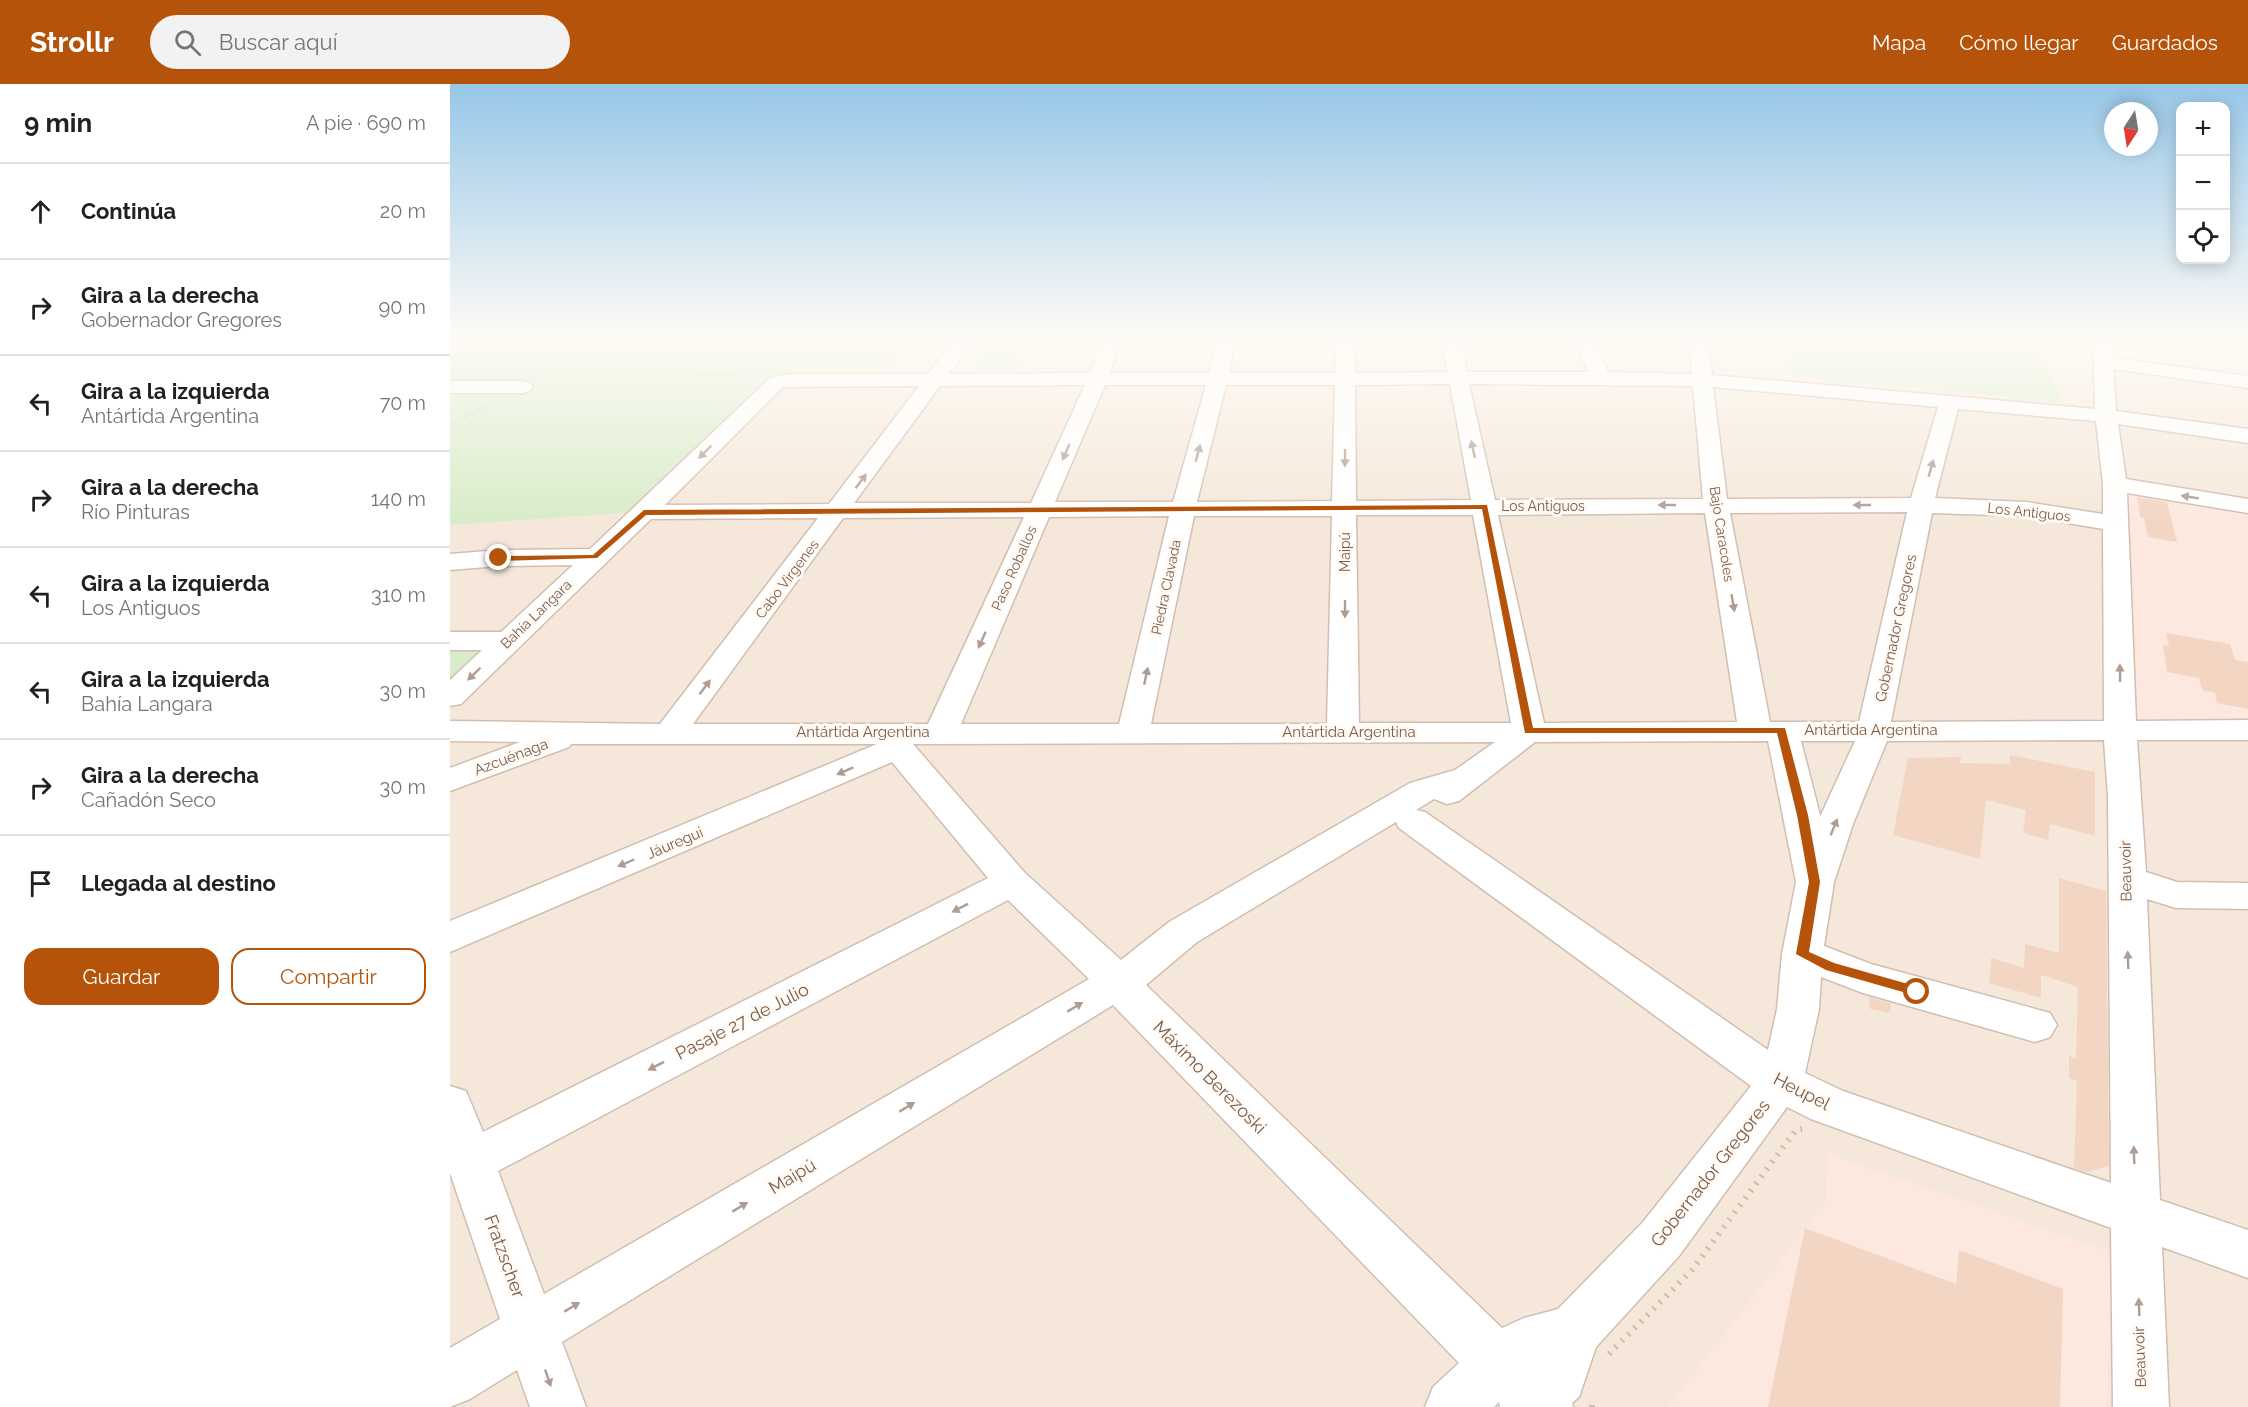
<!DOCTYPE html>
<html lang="es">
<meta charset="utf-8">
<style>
:root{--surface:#fff;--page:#f2f2f2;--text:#202124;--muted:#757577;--line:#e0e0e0;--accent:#b45309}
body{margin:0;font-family:Raleway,sans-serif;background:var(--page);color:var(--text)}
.controls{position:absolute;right:18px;top:18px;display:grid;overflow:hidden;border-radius:12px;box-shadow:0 3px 15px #0003}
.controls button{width:54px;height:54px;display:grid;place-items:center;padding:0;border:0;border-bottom:2px solid var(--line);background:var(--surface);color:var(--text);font:30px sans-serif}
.compass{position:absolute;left:1654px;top:18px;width:54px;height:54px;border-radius:50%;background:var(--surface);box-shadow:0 3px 15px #0003;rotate:192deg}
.stop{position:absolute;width:18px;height:18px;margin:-14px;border:4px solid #b45309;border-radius:50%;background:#fff}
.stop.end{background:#b45309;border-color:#fff;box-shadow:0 2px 6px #0008}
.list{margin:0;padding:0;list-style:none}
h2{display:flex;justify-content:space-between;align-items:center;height:78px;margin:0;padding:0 24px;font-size:26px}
h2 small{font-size:20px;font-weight:400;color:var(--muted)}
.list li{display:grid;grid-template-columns:39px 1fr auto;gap:18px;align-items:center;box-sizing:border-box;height:96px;padding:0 24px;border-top:2px solid var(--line)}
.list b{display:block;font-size:22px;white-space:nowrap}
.list p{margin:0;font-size:20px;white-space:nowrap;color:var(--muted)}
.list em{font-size:20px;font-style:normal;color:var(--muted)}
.actions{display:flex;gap:12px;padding:18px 24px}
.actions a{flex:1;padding:14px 0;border:2px solid var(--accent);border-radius:18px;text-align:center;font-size:21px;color:var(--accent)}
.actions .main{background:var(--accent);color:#fff}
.icon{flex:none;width:33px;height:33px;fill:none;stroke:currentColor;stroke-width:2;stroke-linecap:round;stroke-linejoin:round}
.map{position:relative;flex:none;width:1798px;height:1323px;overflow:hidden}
header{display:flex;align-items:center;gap:36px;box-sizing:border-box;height:84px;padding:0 30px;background:var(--accent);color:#fff}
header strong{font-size:28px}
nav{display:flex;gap:33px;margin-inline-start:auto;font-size:21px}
.search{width:420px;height:54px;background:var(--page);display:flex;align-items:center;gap:15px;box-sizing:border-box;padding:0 21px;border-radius:33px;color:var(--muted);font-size:22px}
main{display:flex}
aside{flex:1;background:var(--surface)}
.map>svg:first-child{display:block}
.residential{fill:#f5e8da}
.commercial{fill:#fde8e0}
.green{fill:#d8ecc9}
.building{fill:#f3d5c3}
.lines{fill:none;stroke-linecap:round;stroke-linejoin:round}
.minor-casing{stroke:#d1beb0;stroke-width:3}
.path-far1{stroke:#d9b8a5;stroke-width:2;stroke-dasharray:1 3;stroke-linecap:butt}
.path{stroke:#d9b8a5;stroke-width:6;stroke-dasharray:2 7;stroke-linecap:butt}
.minor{fill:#fff;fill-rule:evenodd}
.oneway{fill:#af9d94}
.route{fill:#b45309}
.labels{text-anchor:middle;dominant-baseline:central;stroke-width:6;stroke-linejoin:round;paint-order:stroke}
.far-street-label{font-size:14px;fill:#7a5c4d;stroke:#fffaf3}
.street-label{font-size:15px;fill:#7a5c4d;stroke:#fffaf3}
.near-street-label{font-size:18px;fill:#7a5c4d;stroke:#fffaf3}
</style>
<header>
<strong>Strollr</strong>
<div class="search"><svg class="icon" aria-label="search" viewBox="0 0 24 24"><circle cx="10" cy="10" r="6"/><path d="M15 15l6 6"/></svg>Buscar aquí</div>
<nav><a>Mapa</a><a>Cómo llegar</a><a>Guardados</a></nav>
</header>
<main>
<aside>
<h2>9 min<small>A pie · 690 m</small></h2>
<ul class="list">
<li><svg class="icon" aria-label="ahead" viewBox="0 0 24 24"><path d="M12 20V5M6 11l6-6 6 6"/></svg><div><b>Continúa</b></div><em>20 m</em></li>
<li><svg class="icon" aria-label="right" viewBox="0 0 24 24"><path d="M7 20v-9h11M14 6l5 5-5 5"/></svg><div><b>Gira a la derecha</b><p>Gobernador Gregores</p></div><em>90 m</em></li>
<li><svg class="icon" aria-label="left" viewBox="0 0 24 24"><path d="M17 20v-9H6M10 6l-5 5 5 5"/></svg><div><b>Gira a la izquierda</b><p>Antártida Argentina</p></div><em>70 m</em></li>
<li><svg class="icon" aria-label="right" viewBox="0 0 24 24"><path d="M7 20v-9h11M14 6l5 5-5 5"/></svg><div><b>Gira a la derecha</b><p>Río Pinturas</p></div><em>140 m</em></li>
<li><svg class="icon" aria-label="left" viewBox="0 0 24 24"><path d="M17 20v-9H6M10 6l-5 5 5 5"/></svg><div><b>Gira a la izquierda</b><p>Los Antiguos</p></div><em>310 m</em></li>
<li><svg class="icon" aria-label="left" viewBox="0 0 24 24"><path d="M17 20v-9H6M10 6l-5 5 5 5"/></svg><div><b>Gira a la izquierda</b><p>Bahía Langara</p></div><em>30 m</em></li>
<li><svg class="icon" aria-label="right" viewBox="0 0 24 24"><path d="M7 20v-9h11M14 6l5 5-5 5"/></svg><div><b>Gira a la derecha</b><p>Cañadón Seco</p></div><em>30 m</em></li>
<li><svg class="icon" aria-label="arrive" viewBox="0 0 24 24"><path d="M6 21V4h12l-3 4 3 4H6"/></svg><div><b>Llegada al destino</b></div></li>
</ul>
<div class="actions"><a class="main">Guardar</a><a>Compartir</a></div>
</aside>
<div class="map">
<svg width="1798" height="1323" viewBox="0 0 1798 1323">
<rect width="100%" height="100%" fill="#fdf6ec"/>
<rect class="residential" x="0" y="253" width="1798" height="1070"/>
<g class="commercial">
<polygon points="1665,400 1798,422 1798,646 1671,647"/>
<polygon points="1377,1069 1664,1169 1656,1323 1218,1323 1376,1117"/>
</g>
<g class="green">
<polygon points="0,253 510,253 502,263 452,265 428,291 317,293 186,428 0,441"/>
<polygon points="1336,253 1466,253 1587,263 1613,318 1336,292"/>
<polygon points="536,265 577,265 564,286 522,287"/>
<polygon points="39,562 0,599 0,563"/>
</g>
<g class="building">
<polygon points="1687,413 1717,418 1727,458 1698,453 1694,434 1690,433"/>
<polygon points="1716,549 1780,560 1785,576 1798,578 1798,625 1767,619 1765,609 1752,606 1749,594 1717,588 1713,561 1719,562"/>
<polygon points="1560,671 1645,688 1645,752 1600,740 1598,756 1573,749 1576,726 1536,716 1530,775 1443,751 1458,674 1511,673 1510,679 1560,680"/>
<polygon points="1609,794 1656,807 1659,1082 1636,1088 1624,1084 1627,997 1619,994 1619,972 1626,975 1628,903 1591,891 1591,914 1539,899 1541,874 1574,884 1575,860 1609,869"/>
<polygon points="1419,913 1440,919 1441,929 1420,925"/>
<polygon points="1355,1144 1506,1200 1509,1166 1613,1205 1610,1323 1318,1323"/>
</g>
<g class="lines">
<g class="minor-casing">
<g id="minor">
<path d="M 507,253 L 525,253 L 499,290 L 640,289 L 654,253 L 672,253 L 660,289 L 759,289 L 767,253 L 785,253 L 779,289 L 885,289 L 886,253 L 904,253 L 905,289 L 997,288 L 991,253 L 1009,253 L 1017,288 L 1139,288 L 1123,253 L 1141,253 L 1158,288 L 1242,290 L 1239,253 L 1257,253 L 1262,291 L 1645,325 L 1643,253 L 1661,253 L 1663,274 L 1798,292 L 1798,304 L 1663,285 L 1666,327 L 1798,345 L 1798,359 L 1668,340 L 1676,395 L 1798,415 L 1798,429 L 1677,409 L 1686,637 L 1798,636 L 1798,656 L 1687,656 L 1696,788 L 1727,798 L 1798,799 L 1798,825 L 1726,824 L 1697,815 L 1710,1116 L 1798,1146 L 1798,1194 L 1712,1163 L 1719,1323 L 1663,1323 L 1661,1144 L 1361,1035 L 1337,1023 L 1229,1172 L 1146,1263 L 1129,1313 L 1122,1319 L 1123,1323 L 1050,1323 L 1049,1318 L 1044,1323 L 975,1323 L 983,1303 L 1009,1279 L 663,921 L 112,1258 L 136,1323 L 80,1323 L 67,1286 L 20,1315 L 0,1323 L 0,1264 L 50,1235 L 0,1089 L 0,1002 L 16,1007 L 33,1048 L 538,794 L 442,678 L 0,868 L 0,837 L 427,660 L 121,660 L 119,663 L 0,707 L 0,684 L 70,658 L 0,657 L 0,637 L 210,640 L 368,434 L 201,435 L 11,620 L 0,622 L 0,596 L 32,566 L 0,566 L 0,548 L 51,548 L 123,481 L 49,482 L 0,486 L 0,470 L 49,466 L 140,465 L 320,294 L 340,290 L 478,290 ZM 1000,300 L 1021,416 L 906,417 L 905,301 ZM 1019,300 L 1243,302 L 1253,415 L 1045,416 ZM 635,301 L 581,419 L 404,419 L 490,302 ZM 655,301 L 756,301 L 723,418 L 605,418 ZM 776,301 L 885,301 L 882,417 L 747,418 ZM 469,302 L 379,420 L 215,421 L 333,303 ZM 1263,303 L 1488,323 L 1461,414 L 1277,415 ZM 1508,325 L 1646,337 L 1653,400 L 1653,430 L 1576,418 L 1485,414 ZM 1457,428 L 1409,638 L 1320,638 L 1280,429 ZM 1255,429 L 1287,638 L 1094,639 L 1048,431 ZM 1482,429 L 1576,432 L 1653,445 L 1654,637 L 1441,638 ZM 906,431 L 1023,431 L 1061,639 L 909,639 ZM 719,432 L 669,640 L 511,640 L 599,433 ZM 744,432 L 882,432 L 877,640 L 701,640 ZM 574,433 L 478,640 L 243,640 L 393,434 ZM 1654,656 L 1658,713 L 1661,1099 L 1393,1007 L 1355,989 L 1369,925 L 1371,893 L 1413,909 L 1585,958 L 1600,953 L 1607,941 L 1600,929 L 1421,880 L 1374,862 L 1384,798 L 1403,740 L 1437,657 ZM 1318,657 L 1346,798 L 1332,870 L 1327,925 L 1318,966 L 975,728 L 966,726 L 984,715 L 997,720 L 1009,717 L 1085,658 ZM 1351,657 L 1405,657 L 1370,733 L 1370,731 ZM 1045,658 L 1005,686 L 960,699 L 719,838 L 671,876 L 575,789 L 463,660 ZM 946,738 L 949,744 L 1301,1002 L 1193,1138 L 1108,1225 L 1074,1234 L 1052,1244 L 696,901 L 747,858 ZM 558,816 L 639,895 L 94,1210 L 48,1087 Z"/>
<polygon points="1775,253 1798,253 1798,260 1778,257"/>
<polygon points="0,297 73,297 80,299 83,303 80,307 73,309 0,309"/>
</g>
</g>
<g class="path-far1">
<polyline points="82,253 87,259 120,269 89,294"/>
<polyline points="117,274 190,277 250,290 304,293"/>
<polyline points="0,340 37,322"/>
</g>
<g class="path">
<polyline points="1159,1270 1242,1186 1346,1046 1352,1045"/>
<polyline points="1142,1323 1143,1314"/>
</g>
<use href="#minor" class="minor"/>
</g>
<defs><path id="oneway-solid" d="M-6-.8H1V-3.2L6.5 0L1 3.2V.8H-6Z" transform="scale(1.5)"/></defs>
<g class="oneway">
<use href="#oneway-solid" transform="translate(1023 365) rotate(-102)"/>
<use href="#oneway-solid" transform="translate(255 368) rotate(135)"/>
<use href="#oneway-solid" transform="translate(616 368) rotate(114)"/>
<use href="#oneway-solid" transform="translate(748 369) rotate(-75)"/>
<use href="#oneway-solid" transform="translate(895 374) rotate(90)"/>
<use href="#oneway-solid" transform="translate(1481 384) rotate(-74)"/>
<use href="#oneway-solid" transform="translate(411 397) rotate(-53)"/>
<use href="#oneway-solid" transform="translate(1740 413) rotate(-171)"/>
<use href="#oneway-solid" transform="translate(1217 421) rotate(180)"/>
<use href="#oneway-solid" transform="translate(1412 421) rotate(180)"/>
<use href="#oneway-solid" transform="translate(1283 519) rotate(80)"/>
<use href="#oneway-solid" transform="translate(895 525) rotate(90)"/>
<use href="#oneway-solid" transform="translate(532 556) rotate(114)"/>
<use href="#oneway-solid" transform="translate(1670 589) rotate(-91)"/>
<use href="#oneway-solid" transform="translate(24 590) rotate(136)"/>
<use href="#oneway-solid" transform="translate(696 592) rotate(-78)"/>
<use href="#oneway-solid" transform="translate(255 603) rotate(-53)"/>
<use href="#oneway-solid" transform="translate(395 687) rotate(156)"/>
<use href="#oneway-solid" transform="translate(1384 743) rotate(-68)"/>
<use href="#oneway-solid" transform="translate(176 779) rotate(157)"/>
<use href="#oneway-solid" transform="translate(510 824) rotate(153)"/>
<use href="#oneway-solid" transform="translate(1678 876) rotate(-92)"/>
<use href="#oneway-solid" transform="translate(625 923) rotate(-31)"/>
<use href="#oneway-solid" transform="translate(206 982) rotate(153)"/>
<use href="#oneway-solid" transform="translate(457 1023) rotate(-31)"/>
<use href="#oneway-solid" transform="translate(1684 1071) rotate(-92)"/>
<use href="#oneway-solid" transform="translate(290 1123) rotate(-31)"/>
<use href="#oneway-solid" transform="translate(122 1223) rotate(-31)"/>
<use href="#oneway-solid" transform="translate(1689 1223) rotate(-92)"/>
<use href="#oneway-solid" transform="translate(98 1294) rotate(71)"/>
</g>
<linearGradient id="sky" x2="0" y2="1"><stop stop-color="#97c7e8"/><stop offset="0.58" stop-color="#fefbf6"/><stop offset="1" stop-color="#fefbf6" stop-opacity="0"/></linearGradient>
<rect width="1798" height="438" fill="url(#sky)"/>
<polygon class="route" points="1037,421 1083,644 1335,644 1358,731 1370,798 1359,868 1384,879 1472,904 1472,911 1467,912 1376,886 1346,870 1359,798 1347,731 1327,649 1075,649 1032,425 196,431 147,474 49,477 45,474 49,472 143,471 194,426"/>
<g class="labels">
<g class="far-street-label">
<text x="1093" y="422">Los Antiguos</text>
<text transform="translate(1579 428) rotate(6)">Los Antiguos</text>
<text transform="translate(1272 450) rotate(81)">Bajo Caracoles</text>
<text transform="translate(895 468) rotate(-90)">Maipú</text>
<text transform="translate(564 484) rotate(-66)">Paso Roballos</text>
<text transform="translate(337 495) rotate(-53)">Cabo Virgenes</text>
<text transform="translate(716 503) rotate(-78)">Piedra Clavada</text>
<text transform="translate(86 530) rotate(-44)">Bahía Langara</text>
</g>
<g class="street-label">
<text transform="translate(1446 544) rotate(-78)">Gobernador Gregores</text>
<text x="1421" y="646">Antártida Argentina</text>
<text x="413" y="648">Antártida Argentina</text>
<text x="899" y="648">Antártida Argentina</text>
<text transform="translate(61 673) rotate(-21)">Azcuénaga</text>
<text transform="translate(225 759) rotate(-23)">Jáuregui</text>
<text transform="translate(1676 787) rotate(-91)">Beauvoir</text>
<text transform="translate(1690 1273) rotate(-92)">Beauvoir</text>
</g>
<g class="near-street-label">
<text transform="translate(292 937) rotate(-27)">Pasaje 27 de Julio</text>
<text transform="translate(760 993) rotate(45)">Máximo Berezoski</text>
<text transform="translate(1352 1007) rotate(27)">Heupel</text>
<text transform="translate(1260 1089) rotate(-52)">Gobernador Gregores</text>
<text transform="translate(342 1092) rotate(-31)">Maipú</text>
<text transform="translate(55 1172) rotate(70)">Fratzscher</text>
</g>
</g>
</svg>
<div class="controls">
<button>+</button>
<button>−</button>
<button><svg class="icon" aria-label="locate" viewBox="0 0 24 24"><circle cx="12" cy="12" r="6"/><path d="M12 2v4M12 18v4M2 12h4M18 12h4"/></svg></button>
</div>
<svg class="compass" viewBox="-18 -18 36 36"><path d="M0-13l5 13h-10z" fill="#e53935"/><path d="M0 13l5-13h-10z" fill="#757577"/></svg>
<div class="stop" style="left:1467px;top:908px"></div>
<div class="stop end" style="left:49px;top:474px"></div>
</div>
</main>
